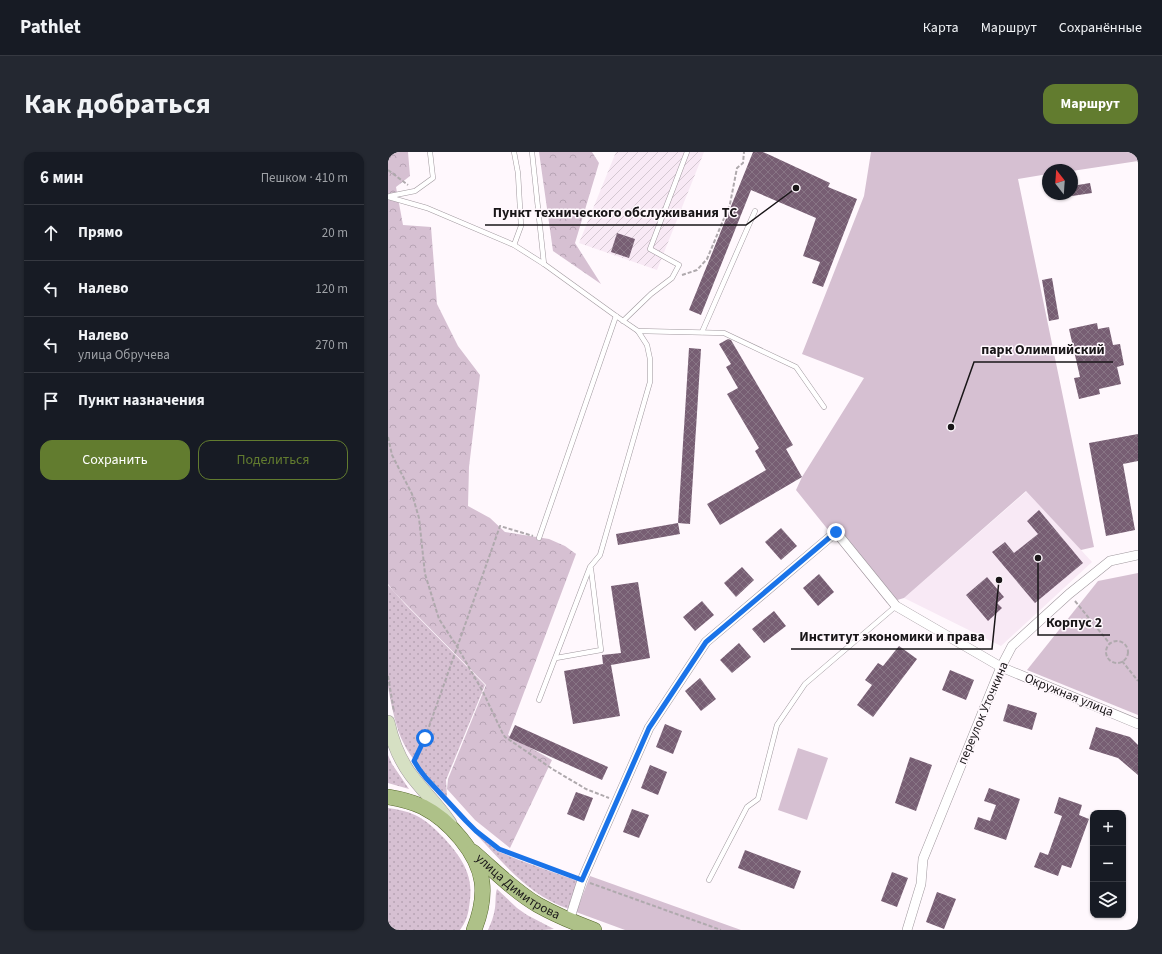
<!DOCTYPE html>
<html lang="ru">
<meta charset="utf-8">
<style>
:root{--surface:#171b24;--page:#242831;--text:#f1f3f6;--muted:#9ea1a6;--line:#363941;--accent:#627c2f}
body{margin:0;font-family:"Source Sans 3",sans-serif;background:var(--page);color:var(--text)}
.controls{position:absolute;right:12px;bottom:12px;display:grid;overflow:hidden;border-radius:8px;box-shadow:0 1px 3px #0004}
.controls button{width:36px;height:36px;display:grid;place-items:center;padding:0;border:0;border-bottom:1px solid var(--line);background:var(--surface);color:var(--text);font:20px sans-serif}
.compass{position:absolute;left:654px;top:12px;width:36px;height:36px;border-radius:50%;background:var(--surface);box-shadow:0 1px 3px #0004;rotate:343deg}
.stop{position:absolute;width:12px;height:12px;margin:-9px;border:3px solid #1a73e8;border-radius:50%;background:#fff}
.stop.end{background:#1a73e8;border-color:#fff;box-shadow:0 1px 4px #0008}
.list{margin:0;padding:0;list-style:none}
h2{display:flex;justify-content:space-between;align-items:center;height:52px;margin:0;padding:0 16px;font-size:17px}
h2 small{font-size:13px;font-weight:400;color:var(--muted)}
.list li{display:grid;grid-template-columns:26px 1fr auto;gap:12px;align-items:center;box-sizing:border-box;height:56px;padding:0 16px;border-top:1px solid var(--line)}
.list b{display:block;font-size:15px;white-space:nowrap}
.list p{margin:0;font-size:13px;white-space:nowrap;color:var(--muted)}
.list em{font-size:13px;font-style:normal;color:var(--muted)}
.actions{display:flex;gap:8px;padding:12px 16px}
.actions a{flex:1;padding:9px 0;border:1px solid var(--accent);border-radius:12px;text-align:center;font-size:14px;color:var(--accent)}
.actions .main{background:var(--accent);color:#fff}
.icon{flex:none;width:22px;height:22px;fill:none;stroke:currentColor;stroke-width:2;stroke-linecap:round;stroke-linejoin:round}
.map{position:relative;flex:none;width:750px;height:778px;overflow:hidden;border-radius:12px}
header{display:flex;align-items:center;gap:24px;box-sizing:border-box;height:56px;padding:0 20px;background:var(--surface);border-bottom:1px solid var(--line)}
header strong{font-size:19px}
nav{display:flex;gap:22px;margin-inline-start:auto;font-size:14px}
.intro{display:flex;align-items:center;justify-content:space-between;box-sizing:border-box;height:96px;padding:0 24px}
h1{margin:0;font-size:28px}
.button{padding:10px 18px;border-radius:12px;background:var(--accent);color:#fff;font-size:14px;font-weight:700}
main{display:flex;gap:24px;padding:0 24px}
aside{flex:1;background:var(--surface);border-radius:12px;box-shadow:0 1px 3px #0004}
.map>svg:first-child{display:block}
.built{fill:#f8e9f5}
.industrial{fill:url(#industrial-furrows)}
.grass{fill:url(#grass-dots)}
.forest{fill:url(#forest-crowns)}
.park{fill:#d6c0d2}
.building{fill:url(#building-cross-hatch)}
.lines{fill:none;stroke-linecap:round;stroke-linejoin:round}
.lane-casing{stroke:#a0989e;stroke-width:5.5}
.street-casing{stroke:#a0989e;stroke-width:10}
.secondary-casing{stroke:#a0989e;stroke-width:14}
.primary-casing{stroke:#576a2d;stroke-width:16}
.path{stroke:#afa9ad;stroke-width:2;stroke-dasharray:4 2;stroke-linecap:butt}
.lane{stroke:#fff;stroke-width:4.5}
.street{stroke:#fff;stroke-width:9}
.secondary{stroke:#d6e0c3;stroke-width:13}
.primary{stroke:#aec188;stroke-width:15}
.route{stroke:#1a73e8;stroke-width:5}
.labels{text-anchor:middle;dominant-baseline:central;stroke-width:3;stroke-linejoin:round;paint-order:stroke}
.street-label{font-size:13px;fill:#191618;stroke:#fff8fd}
.leader{fill:none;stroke:#191618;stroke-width:1.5}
.callout-dot{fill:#191618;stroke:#fff8fd;stroke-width:1.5}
.callout-label{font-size:14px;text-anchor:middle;font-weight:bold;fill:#191618;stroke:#fff8fd;stroke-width:3;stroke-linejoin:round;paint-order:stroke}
</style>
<header>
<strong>Pathlet</strong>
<nav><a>Карта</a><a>Маршрут</a><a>Сохранённые</a></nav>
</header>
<div class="intro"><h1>Как добраться</h1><a class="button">Маршрут</a></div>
<main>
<aside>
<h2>6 мин<small>Пешком · 410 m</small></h2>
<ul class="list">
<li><svg class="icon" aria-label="ahead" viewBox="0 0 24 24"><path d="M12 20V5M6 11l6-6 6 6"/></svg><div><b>Прямо</b></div><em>20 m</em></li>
<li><svg class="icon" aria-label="left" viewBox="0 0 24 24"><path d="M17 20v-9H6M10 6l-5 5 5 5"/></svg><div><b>Налево</b></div><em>120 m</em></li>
<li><svg class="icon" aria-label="left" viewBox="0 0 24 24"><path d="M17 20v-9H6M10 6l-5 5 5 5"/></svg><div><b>Налево</b><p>улица Обручева</p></div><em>270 m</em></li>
<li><svg class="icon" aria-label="arrive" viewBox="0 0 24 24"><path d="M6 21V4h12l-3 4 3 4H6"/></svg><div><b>Пункт назначения</b></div></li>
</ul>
<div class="actions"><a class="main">Сохранить</a><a>Поделиться</a></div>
</aside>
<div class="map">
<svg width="750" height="778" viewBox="0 0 750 778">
<defs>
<pattern id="industrial-furrows" width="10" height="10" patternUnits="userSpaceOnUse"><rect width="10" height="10" fill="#f8e9f5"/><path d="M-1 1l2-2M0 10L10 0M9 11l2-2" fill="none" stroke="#d4c7d1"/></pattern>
<pattern id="grass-dots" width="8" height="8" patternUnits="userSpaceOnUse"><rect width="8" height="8" fill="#d6c0d2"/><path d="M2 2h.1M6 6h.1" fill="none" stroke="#b7a4b4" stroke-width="1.8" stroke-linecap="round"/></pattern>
<pattern id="forest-crowns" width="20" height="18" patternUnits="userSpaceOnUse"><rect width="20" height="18" fill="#d6c0d2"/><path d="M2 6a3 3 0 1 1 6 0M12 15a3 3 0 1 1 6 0" fill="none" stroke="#b7a4b4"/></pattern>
<pattern id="building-cross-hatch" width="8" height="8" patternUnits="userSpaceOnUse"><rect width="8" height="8" fill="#775e73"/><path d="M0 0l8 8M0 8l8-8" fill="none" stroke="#887585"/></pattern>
</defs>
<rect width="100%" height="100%" fill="#fff8fd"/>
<polygon class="built" points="639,339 704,410 613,494 516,446"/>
<polygon class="industrial" points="228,0 316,0 269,118 191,91"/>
<g class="grass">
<path d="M 0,433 L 17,452 L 97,533 L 58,628 L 59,645 C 45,629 25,611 16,592 C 8,577 3,552 0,535 Z"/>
<polygon points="0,603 4,612 21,637 0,631"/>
<path d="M 0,656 C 9,657 18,659 27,663 C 38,668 47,677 56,686 C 75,707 87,725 81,755 C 80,764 77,771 72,778 L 0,778 Z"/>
<path d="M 85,679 L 109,699 L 131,708 L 192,730 L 181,757 C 138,742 116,711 85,679 Z"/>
<path d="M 109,737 L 129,756 L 139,763 L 166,777 L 156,778 L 100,778 C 103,771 106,764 107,756 C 108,750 107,742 109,737 Z"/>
</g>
<g class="forest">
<polygon points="0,0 20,0 22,24 8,35 15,73 43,75 49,152 70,194 92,223 81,315 80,354 102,366 117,380 161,387 177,394 188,402 120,583 164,608 122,696 87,668 59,637 60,627 98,533 6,440 0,432"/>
<polygon points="151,0 204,0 211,11 187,91 213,132 165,99"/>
</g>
<g class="park">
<polygon points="483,0 750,0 750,9 684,19 684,18 660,18 660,22 630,27 706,395 693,398 638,339 516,446 499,451 408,338 414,325 476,226 414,202 476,44"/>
<polygon points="750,421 750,563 639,518 710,429"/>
<polygon points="410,596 440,606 419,668 390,658"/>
<polygon points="202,724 353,778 237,778 188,760"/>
</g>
<g class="building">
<polygon points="365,0 375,0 384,4 442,31 440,35 469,47 435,135 424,131 432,110 415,104 428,66 363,38 313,163 301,158"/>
<polygon points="702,31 704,41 684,44 684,34"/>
<polygon points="229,81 247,87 241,106 223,100"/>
<polygon points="664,126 671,167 661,169 654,128"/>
<polygon points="709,171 710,177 721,175 725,193 732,192 736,213 729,215 733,232 711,237 712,242 691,247 686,226 692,225 681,177"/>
<polygon points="340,187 343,188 405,293 398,297 414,325 332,373 319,352 378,318 367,299 371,296 339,242 350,236 338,215 343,212 331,192"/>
<polygon points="301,196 313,197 302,372 290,371"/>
<polygon points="750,282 750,309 735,312 747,378 718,384 701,291"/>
<polygon points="651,358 695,411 647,451 604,400 617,390 626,401 650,382 639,369"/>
<polygon points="290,371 292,382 230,393 228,382"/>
<polygon points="393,376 409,394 393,408 377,390"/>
<polygon points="354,415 366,428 348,445 336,431"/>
<polygon points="431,422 446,440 430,454 415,436"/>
<polygon points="599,425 616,445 609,451 614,456 600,469 578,443"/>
<polygon points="250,430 262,506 223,513 232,564 185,572 176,519 215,512 214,503 233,501 223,434"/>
<polygon points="314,449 326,463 307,479 295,465"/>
<polygon points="386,459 398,474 376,491 364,477"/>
<polygon points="351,491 363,505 344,521 332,508"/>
<polygon points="511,494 529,507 485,565 469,553 484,533 477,528 490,511 495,514"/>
<polygon points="562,518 586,528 578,548 554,538"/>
<polygon points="312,526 328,547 313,559 297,539"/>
<polygon points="620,552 649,561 644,578 615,569"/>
<polygon points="277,572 294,579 285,602 268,595"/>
<polygon points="127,573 220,615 214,628 121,586"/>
<polygon points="708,575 742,585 750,593 750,623 730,606 701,597"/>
<polygon points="522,605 544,613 528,659 507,651"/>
<polygon points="262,613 279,620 270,643 253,636"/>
<polygon points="601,636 632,647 618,688 586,677 590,665 602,669 608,653 596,649"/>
<polygon points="188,640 205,646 196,669 179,662"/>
<polygon points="671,645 694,653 691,663 701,667 683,716 674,713 670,724 646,715 652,700 660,703 674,664 666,661"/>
<polygon points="244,657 261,663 251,686 235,680"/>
<polygon points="357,698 413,719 406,737 350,716"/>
<polygon points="504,720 520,726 509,755 493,749"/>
<polygon points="549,740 568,747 556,777 538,770"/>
</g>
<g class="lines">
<g class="lane-casing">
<g id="lane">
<polyline points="126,0 130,21 133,74 126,93"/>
<polyline points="144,0 156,112"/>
<polyline points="2,44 27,39 45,26 42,0"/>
<polyline points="0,45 39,56 126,93 156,112 228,164 250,179 259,193 262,207 262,230 212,403 202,415 151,548"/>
<polyline points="235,169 263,142 284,126 291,113 262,97 299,0"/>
<polyline points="250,179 336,181 408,215 436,255"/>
<polyline points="314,180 367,59"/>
<polyline points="151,386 228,164"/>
<polyline points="168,506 213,498 203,417"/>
<polyline points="321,728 359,655 370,647 389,573 417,532 508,454"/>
</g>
</g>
<g class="street-casing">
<g id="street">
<polyline points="181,769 194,728 261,576 318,490 448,380 508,454 613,515 750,572"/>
<polyline points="519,778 533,732 535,707 613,515 624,494 681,442 722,409 750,403"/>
</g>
</g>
<g class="secondary-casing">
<path id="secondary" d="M 0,570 C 4,588 11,607 23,623 C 35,639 50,653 62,671"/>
</g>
<g class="primary-casing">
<g id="primary">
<path d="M 0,645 C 12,647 24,650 35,655 C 61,668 90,701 94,730 C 96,746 92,763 86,778"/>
<path id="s1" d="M 85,700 C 106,718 126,739 150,753 C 168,763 187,771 206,778"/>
</g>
</g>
<g class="path">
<polyline points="0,18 20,33"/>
<polyline points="294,123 309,118 319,107 342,52 349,16 355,11 356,0"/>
<polyline points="0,285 4,303 24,342 31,366 37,422 51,467 70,496 95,540 114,580 117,585 166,618 198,637 221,646"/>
<polyline points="687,449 722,492"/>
<circle cx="729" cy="500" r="11"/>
<polyline points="734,509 750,529"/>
<polyline points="0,524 6,560"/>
<polyline points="27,608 37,586 112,374 145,384"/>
<polyline points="70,661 89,679 111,697 185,725"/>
<polyline points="202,731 333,778"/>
</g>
<use href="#lane" class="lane"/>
<use href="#street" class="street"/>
<use href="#secondary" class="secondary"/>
<use href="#primary" class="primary"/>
</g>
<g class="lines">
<polyline class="route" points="37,586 26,609 31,617 38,626 78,669 88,679 111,697 194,728 261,576 318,490 448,380"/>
</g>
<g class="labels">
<g class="street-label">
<text transform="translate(681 543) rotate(22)">Окружная улица</text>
<text transform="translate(595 561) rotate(-67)">переулок Уточкина</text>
<text stroke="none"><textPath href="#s1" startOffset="57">улица Димитрова</textPath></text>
</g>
</g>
<path class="leader" d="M408 36L358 73H97M563 275L586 210H725M650 406L650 483H722M611 428L604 497H403"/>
<g class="callout-dot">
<circle cx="408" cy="36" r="4"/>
<circle cx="563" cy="275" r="4"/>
<circle cx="650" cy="406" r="4"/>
<circle cx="611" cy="428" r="4"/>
</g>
<g class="callout-label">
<text x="227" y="65">Пункт технического обслуживания ТС</text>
<text x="655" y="202">парк Олимпийский</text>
<text x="686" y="475">Корпус 2</text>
<text x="504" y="489">Институт экономики и права</text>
</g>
</svg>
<div class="controls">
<button>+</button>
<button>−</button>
<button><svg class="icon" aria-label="layers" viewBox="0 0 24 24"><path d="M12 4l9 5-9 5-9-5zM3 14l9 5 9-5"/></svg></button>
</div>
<svg class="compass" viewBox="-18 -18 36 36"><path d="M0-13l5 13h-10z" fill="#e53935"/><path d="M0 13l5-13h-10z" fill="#9ea1a6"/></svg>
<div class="stop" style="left:37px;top:586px"></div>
<div class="stop end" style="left:448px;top:380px"></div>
</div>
</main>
